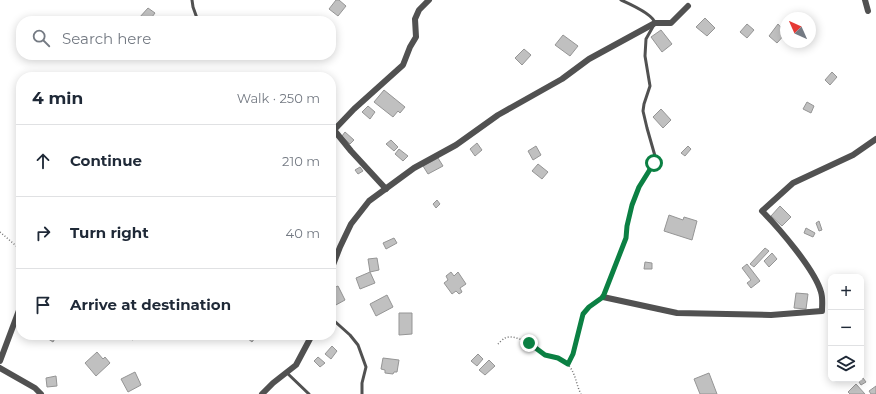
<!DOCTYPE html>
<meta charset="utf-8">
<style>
:root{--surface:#fff;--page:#f2f2f3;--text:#1f2937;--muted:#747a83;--line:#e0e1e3}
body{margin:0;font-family:Montserrat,sans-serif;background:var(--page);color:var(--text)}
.controls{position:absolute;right:12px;bottom:12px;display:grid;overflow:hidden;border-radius:8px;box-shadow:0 2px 10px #0003}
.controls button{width:36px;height:36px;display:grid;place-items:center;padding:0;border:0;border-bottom:1px solid var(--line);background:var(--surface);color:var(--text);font:20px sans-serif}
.compass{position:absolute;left:780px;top:12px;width:36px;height:36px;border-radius:50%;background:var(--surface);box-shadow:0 2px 10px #0003;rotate:315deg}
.stop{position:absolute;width:12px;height:12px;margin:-9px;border:3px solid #0b8043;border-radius:50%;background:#fff}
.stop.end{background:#0b8043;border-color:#fff;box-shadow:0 1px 4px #0008}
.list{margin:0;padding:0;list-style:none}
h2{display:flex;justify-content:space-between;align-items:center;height:52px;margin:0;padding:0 16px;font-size:17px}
h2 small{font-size:13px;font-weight:400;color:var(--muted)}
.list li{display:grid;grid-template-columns:26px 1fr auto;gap:12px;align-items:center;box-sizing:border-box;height:72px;padding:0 16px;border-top:1px solid var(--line)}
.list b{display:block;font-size:15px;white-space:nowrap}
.list em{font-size:13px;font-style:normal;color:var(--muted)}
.icon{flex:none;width:22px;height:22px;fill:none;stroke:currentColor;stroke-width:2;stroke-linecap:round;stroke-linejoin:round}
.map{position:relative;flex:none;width:876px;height:394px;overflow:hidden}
.search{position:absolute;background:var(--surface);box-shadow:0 2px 10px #0003;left:16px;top:16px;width:320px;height:44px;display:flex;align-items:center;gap:10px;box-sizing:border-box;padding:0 14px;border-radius:16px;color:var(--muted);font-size:15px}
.panel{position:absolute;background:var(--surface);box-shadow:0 2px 10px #0003;left:16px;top:72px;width:320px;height:268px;border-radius:16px}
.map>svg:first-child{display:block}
.building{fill:#c0c0c0;stroke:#959595}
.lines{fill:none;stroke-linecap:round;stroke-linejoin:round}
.path{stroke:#737373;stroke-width:1.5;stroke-dasharray:1 2;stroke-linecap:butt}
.lane{stroke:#515151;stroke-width:3}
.street{stroke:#515151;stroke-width:6}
.route{stroke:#0b8043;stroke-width:5}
</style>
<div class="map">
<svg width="876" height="394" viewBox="0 0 876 394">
<rect width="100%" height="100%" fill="#fff"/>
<g class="building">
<polygon points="336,0 339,0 346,6 338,16 329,9"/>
<polygon points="148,8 155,13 149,21 143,21 139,18"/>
<polygon points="705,18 715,28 707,36 696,27"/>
<polygon points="747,24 754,30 747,38 740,32"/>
<polygon points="778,24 786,33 777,43 769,36"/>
<polygon points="661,30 672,44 662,52 651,37"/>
<polygon points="563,35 578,46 570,56 555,45"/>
<polygon points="524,49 531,55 522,65 515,58"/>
<polygon points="832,72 837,77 830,85 825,80"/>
<polygon points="384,90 405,107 400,113 398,111 393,117 374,102"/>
<polygon points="807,102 814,106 811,113 803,109"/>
<polygon points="368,106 375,112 370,119 362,112"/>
<polygon points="661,109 671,120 663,128 653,117"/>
<polygon points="345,132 354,140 350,144 342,136"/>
<polygon points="391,140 398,147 394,151 386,144"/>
<polygon points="477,143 482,150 475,156 470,149"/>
<polygon points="536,146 541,155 533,160 528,151"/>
<polygon points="688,146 691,149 685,156 681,153"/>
<polygon points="399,149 408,156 403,161 395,154"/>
<polygon points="438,158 443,166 428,174 423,166"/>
<polygon points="538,164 548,172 542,179 532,171"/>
<polygon points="360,167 363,171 358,174 355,170"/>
<polygon points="437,200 440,204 436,208 433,204"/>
<polygon points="780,206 791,217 782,226 771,216"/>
<polygon points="669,215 683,220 684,217 697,221 692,240 664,231"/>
<polygon points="819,221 822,230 819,231 816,223"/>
<polygon points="806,228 815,233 813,237 804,233"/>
<polygon points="394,238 397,243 386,249 383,243"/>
<polygon points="765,248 769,251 754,267 750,264"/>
<polygon points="772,253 777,259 769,267 764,261"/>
<polygon points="377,258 379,270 370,272 368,259"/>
<polygon points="645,262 652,263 652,269 644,269"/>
<polygon points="747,264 760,281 751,288 747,283 751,280 742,268"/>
<polygon points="370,272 375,283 360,289 356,278"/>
<polygon points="451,272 454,276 458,272 466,284 460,288 462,292 459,294 456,291 452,294 444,283 448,280 446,276"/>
<polygon points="338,286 345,300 334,306 331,300 331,289"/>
<polygon points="796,293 808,294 806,309 794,308"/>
<polygon points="387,295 393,307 376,316 370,304"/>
<polygon points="399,313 412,313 412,334 399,335"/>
<polygon points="42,335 57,335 53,342"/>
<polygon points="130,335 143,335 132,340"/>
<polygon points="250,335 257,335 252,342 247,338"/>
<polygon points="332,346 337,351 331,359 325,354"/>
<polygon points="97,352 103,359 105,357 110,363 96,376 85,363"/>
<polygon points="478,354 483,359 477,366 471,361"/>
<polygon points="318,357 325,363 320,367 314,361"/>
<polygon points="383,358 399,360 397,372 394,372 393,374 385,373 385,370 381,369"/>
<polygon points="489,360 495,366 485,375 479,370"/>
<polygon points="135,372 141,385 128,392 121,379"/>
<polygon points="709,373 717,394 700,394 694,379"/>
<polygon points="56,376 57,386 47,387 46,378"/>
<polygon points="863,378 866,382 861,385 859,382"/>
<polygon points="856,384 865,394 850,394 848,392"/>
<polygon points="876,386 876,394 871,394 869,391"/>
</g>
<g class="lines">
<g class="path">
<polyline points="0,232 21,250"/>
<path d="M 498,344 C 500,342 503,339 505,338 C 518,333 534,348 544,354 C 553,359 562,358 569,366 C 576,374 576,385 581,394"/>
<polyline points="568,364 573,354 583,314 598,300"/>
</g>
<g class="lane">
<polyline points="192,0 193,7 198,21"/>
<path d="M 603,297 L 626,238 L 627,226 L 632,205 L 639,187 L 654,163 L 655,156 L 647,128 L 643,111 L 644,104 L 650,86 L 645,56 L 646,39 L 655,23 C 653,14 630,4 621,0"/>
<polyline points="331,318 350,335 358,345 366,367 362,383 362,394"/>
<polyline points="286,372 309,394"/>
</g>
<g class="street">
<polyline points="865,0 868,11"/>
<polyline points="386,189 351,151 334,130 354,109 403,65 410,47 416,37 415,19 419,10 429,0"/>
<polyline points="331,270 340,247 351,224 369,201 414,168 456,145 498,115 562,79 589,59 655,23 671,23 688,6"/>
<path d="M 603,297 L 677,313 L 771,315 L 822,311 C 822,305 823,298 821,292 C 815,270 779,228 762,211 L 793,183 L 853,155 L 876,139"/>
<polyline points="0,361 21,305"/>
<polyline points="0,368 35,388 41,394"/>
<polyline points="262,394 273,383 296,365 312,335"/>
</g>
</g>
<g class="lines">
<polyline class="route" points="529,343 545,355 558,358 568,364 573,354 583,314 589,307 603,297 626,238 627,226 632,205 639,187 654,163"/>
</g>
</svg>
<div class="controls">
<button>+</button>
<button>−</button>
<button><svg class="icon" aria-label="layers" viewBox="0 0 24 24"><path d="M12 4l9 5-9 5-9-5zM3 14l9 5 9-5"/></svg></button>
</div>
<svg class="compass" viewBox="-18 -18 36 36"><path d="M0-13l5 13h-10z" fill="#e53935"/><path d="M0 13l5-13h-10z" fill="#747a83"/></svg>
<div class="stop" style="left:654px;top:163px"></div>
<div class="stop end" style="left:529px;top:343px"></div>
<div class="search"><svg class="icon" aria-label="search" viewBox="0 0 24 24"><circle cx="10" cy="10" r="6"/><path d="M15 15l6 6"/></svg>Search here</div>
<section class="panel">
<h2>4 min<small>Walk · 250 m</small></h2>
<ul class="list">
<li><svg class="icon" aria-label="ahead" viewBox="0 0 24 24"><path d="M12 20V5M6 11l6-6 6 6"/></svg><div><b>Continue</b></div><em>210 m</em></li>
<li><svg class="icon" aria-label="right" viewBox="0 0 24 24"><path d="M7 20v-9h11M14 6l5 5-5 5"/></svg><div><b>Turn right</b></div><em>40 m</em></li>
<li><svg class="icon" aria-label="arrive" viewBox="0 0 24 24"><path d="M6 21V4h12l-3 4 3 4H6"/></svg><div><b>Arrive at destination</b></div></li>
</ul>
</section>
</div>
